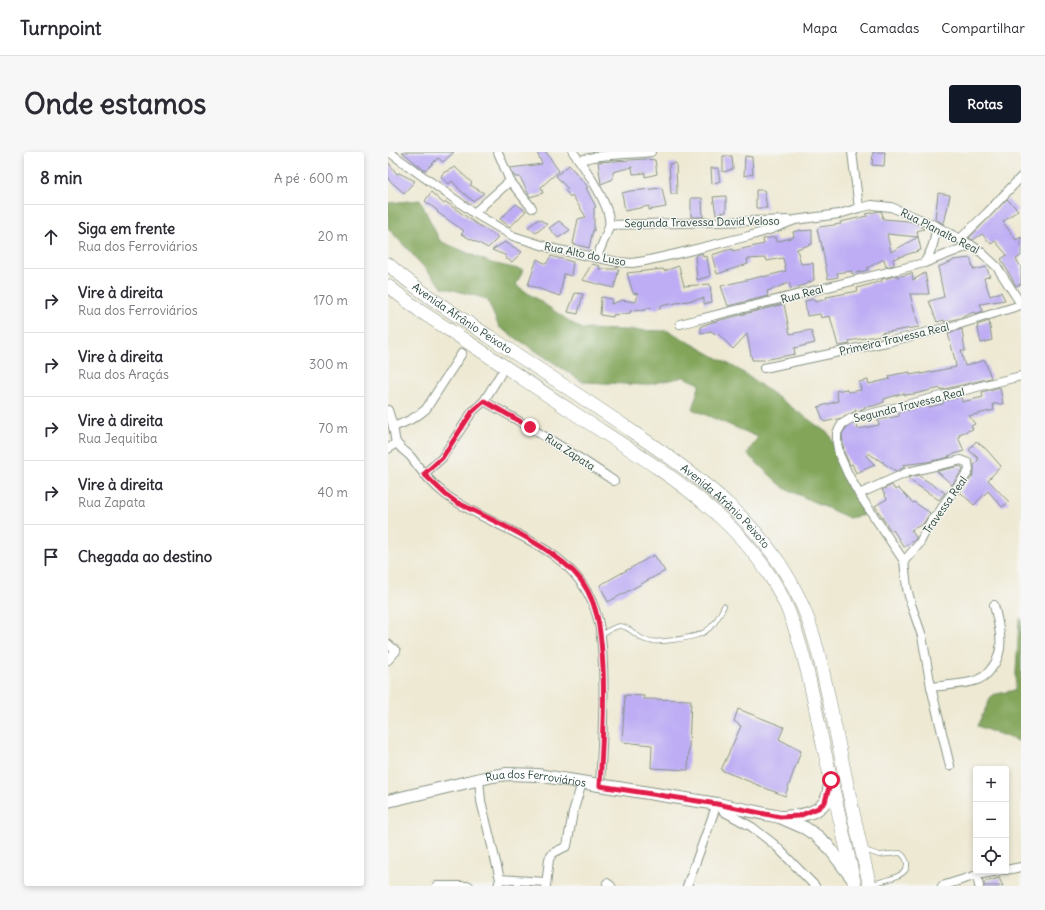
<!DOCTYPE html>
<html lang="pt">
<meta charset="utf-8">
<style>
:root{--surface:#fff;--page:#f7f7f7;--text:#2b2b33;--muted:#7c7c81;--line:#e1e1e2;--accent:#111827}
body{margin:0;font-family:Delius,sans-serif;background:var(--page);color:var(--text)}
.controls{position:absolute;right:12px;bottom:12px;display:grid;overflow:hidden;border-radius:4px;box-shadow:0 2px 6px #0003}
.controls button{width:36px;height:36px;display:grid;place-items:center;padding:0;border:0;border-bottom:1px solid var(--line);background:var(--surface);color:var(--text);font:20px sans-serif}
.stop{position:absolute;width:12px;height:12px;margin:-9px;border:3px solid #e11d48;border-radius:50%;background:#fff}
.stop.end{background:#e11d48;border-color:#fff;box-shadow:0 1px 4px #0008}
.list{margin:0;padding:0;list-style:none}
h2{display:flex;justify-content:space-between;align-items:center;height:52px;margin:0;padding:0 16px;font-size:17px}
h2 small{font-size:13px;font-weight:400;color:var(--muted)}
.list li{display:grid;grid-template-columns:26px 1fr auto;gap:12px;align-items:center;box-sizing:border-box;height:64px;padding:0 16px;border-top:1px solid var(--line)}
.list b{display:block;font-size:15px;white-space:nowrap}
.list p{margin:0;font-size:13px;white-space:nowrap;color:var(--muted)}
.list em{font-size:13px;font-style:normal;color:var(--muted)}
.icon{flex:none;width:22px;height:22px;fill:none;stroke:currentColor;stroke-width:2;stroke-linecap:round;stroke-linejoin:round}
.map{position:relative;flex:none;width:633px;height:734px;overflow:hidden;border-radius:4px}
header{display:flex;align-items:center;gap:24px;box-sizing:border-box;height:56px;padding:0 20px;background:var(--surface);border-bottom:1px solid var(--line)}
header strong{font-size:19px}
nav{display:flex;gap:22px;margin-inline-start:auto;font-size:14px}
.intro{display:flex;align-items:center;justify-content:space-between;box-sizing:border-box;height:96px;padding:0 24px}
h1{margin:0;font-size:28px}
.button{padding:10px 18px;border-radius:4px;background:var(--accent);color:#fff;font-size:14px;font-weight:700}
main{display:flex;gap:24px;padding:0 24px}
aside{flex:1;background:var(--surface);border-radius:4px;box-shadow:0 2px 6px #0003}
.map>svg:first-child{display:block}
.forest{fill:#82a55a;stroke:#507147}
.building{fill:#beadf4}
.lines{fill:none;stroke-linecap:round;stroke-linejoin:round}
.lane-casing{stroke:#869384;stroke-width:5.5}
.street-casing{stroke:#869384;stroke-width:10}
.secondary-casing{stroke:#869384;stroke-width:14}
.primary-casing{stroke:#869384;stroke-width:14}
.lane{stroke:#fff;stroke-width:4}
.street{stroke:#fff;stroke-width:8}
.secondary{stroke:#fff;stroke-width:12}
.primary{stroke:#fff;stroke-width:13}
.route{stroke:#e11d48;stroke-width:5}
.labels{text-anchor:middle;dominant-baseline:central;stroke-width:3;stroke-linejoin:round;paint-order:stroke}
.street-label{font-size:11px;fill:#1f3d34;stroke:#f6f6f2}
</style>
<header>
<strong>Turnpoint</strong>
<nav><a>Mapa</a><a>Camadas</a><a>Compartilhar</a></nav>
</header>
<div class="intro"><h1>Onde estamos</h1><a class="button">Rotas</a></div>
<main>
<aside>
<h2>8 min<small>A pé · 600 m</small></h2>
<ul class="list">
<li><svg class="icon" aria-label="ahead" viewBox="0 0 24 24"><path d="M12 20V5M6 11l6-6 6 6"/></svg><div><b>Siga em frente</b><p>Rua dos Ferroviários</p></div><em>20 m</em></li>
<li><svg class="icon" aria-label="right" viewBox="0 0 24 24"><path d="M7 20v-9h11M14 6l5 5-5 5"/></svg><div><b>Vire à direita</b><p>Rua dos Ferroviários</p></div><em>170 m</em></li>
<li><svg class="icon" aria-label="right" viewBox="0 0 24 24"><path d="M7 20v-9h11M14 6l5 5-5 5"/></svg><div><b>Vire à direita</b><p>Rua dos Araçás</p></div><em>300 m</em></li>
<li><svg class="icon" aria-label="right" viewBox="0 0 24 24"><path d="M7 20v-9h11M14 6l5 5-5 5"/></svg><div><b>Vire à direita</b><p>Rua Jequitiba</p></div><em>70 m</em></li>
<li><svg class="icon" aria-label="right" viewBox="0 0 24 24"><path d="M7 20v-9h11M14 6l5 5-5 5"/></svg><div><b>Vire à direita</b><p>Rua Zapata</p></div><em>40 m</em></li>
<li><svg class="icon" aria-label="arrive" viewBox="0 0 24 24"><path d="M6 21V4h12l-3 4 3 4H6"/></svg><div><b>Chegada ao destino</b></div></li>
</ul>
</aside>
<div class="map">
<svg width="633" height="734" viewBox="0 0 633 734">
<rect width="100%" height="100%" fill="#f6f6f2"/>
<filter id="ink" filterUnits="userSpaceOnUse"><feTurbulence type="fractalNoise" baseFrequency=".025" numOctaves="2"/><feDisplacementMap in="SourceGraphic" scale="8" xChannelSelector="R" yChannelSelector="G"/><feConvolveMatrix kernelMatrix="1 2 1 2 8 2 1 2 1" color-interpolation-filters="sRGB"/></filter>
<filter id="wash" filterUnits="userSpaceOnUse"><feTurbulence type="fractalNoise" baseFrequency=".012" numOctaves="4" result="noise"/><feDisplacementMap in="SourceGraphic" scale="16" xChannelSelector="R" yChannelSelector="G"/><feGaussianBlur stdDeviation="0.9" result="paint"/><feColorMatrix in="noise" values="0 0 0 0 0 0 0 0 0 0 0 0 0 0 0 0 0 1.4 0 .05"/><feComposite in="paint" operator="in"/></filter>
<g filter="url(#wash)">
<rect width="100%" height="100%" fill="#eee9d3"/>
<g class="forest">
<polygon points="32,48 52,89 103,111 135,118 128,133 193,177 281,179 353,219 441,282 477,363 461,366 396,336 359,302 370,285 304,257 312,232 296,225 257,233 195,230 111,175 99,147 54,135 0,76 0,51"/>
<polygon points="633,466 633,590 589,574 604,543 627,538 631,469"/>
</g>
<g id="blocks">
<g class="building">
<polygon points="14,0 66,0 55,10 50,6 38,18 36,18"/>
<polygon points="149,0 158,0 171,19 153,35 155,41 142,45 132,25 127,25 122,16 154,12"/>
<polygon points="485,0 497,0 496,14 484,13"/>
<polygon points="335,4 344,4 345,17 335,20"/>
<polygon points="357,4 364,5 365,22 356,24"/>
<polygon points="259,7 267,8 269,22 257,25 257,21 245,22 244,15 225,20 225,27 213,32 210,10"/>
<polygon points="0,10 9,22 11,21 27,29 16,41 0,27"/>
<polygon points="288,11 289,42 283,42 281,12"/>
<polygon points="181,13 200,35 198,36 208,55 206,56 206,79 205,78 201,96 185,92 190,67 198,65 184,43 182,45 177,38 180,37 168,24"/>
<polygon points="67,15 84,31 82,33 96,41 85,49 73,39 64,29 61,32 53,25 55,21"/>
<polygon points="323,16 330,16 332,29 324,32"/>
<polygon points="274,36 278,55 261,58 261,54 237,59 234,41 242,39"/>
<polygon points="368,38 376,38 379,56 368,56"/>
<polygon points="43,40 56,52 58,50 87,71 109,84 109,87 100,96 73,82 76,79 49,60 50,59 37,49"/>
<polygon points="550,41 562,43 556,72 547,67"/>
<polygon points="338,44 338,60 328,62 325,45"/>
<polygon points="303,46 314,46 315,65 303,65"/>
<polygon points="619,47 630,58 615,70 628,88 633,85 633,104 628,107 633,115 633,132 628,134 613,107 619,103 607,89 603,92 594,82 585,88 581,86"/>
<polygon points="128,52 138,59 122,75 112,67"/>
<polygon points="491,59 494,60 495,67 521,69 530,72 536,77 529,79 530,85 499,82 503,100 530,85 533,98 505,107 506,113 498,115 496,107 479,116 480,118 464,122 464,119 449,121 450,125 440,127 433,89 432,90 429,77 431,76 431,75 453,72 452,70 479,64 478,62"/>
<polygon points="151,67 159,72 148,81 140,75"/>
<polygon points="171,69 182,78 170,86 161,76"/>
<polygon points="413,78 413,79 424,78 424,92 409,97 413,112 425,111 426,128 416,133 403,137 401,131 379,139 380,144 340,154 333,134 375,124 375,125 398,119 395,106 379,109 378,106 359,107 360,112 329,122 324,103 336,99 345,97 345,99 376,92 375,87 387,85 388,90 406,85 405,80"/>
<polygon points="117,90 134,100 124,110 117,106 119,104 104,98"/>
<polygon points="314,101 315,105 319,104 322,124 309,128 307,104"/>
<polygon points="163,104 185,110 183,124 176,122 172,144 140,133 149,107 158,112"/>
<polygon points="582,106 586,118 598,115 602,124 596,126 602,144 613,140 617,148 592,152 595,159 587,162 586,160 572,166 556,170 556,168 549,170 541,149 556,145 550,115 565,109 565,108"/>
<polygon points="204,112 212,114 211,117 231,117 226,136 194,128"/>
<polygon points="291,114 296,134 322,132 324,150 316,152 316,146 272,154 272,157 258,156 258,158 242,159 242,161 225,163 225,165 212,163 213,145 224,147 223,152 234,148 248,150 250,142 245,141 239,121 275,117 276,119"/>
<polygon points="524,121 525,128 537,121 541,142 522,142 531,175 493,181 493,183 461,189 462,192 450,194 442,164 433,166 432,162 419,164 417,149 426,147 427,150 439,147 438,145 470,139 469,136 494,129 494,127 500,126 509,123 509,125"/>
<polygon points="187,141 195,142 190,162 180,160"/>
<polygon points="396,152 402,182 423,178 427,191 406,196 407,202 376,208 364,208 359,182 345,197 330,182 329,183 323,179 313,181 313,174 325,170"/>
<polygon points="601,169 604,188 593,191 589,173"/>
<polygon points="574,177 577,199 573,199 577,214 597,208 603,226 553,238 553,236 526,242 516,243 516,241 496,247 496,250 486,254 476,255 476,257 467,258 468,259 454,266 436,270 430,255 450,249 448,239 458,237 460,240 473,238 471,230 480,228 481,232 502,227 501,224 510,222 522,220 522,223 533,221 533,222 568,215 567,208 560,181"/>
<polygon points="612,235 615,252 605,252 606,258 581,264 587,272 583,274 585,277 571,282 572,284 570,285 576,299 560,304 562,305 539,310 514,313 517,315 508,319 495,311 495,309 494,310 480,301 478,304 487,313 468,321 464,312 462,313 456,300 454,282 458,276 464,272 468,271 470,277 491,273 490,268 511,264 511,260 541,253 541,255 555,252 555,249 573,245 574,250 595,245 594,240"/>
<polygon points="588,289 598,297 613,314 600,328 621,350 614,355 600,339 586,353 572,340 584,325 586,320 586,313 591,307 581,298"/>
<polygon points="573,314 575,317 564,333 549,319"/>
<polygon points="530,323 557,341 551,348 520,327 522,325"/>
<polygon points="504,333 507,338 510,336 525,351 526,350 542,361 535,372 523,378 528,385 527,388 516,395 505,378 503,379 487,354 499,347 494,338"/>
<polygon points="266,403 277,419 220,450 212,433"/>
<polygon points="237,543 256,544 256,547 303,548 300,618 263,616 264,593 234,590"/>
<polygon points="350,557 396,575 391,587 413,599 397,644 333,618 353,574 346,569"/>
<polygon points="611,726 615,734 596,734 596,730"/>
</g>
</g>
</g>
<g filter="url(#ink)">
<use href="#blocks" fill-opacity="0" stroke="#869384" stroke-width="1"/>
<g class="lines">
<g class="lane-casing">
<g id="lane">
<path d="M 213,483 C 219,479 226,474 233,474 C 242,475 249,485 257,488 C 266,491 276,489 285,488 C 313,484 324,482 336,454"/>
<path d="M 477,698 L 491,703 L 512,701 C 516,703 518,707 519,711 C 522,725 493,729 484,732"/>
</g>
</g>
<g class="street-casing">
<g id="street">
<polyline points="1,0 86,61 125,84 166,97 230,110 244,111 257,109 288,102 361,84 381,78 407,68 451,62 471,56 464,0"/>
<polyline points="110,0 122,29 144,56"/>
<path d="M 185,0 C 196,14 225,57 221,74 C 219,83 212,96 209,105"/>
<path d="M 192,8 C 215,1 238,3 263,0"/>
<polyline points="471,56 484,53 503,55 548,74 583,93 592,99 609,115 633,152"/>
<polyline points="86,61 122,29"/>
<polyline points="222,73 401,68"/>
<polyline points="572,87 599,61 633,25"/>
<path d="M 536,111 C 544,99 547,89 548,74"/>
<polyline points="292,172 536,111 583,93"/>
<polyline points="376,216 503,189 569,173 633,153"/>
<path d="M 96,249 C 140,274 184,300 226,329"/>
<path d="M 0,258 C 2,264 4,270 5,275 C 7,280 6,286 8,290 C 10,294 19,301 23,305 C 33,319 44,332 58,343 C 106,378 179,390 204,450 C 213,470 214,491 215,512 C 217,553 214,593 212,634"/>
<path d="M 5,275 C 18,270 28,266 38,257 L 74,201"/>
<polyline points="0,297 8,291"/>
<polyline points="36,322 54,306 84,260 96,249 112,223"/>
<polyline points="471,342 520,320 569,309 573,308 580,311 581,318 579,322 558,349 550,362 544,367 531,392 516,409"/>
<polyline points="0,492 8,499 0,508"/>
<path d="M 543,535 C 557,533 573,533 586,529 C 593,527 599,523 603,517 C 619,498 611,475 606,453"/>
<polyline points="562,614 543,535 534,484 523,452 519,436 516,409 471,342 460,322 451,302 449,291 449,281 454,272 462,267 633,224"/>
<polyline points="91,627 93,649 112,727 110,734"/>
<polyline points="332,653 335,659 364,675 387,693 427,734"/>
<polyline points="618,718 633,715"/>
<polyline points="589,723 591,734"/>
<polyline points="112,727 158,730"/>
<polyline points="219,731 223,734"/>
<polyline points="49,734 81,734"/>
<polyline points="158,734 161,707 165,701 179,694 185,660 194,631"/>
<polyline points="299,734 329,652"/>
<polyline points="554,734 589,723 611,719"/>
</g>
</g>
<g class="secondary-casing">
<g id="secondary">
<path id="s1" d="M 0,649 L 105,624 L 119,622 L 149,623 L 329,652 L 392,665 L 417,676 L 429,684 L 439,693 L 465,727"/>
<path d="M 395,665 C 409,664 428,663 437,650 C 441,644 441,635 443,628"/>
</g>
</g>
<g class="primary-casing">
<g id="primary">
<path id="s2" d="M 0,112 C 31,140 67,162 102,185 C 151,217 200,249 248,282 C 312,325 378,374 411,446 C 430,486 437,531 447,575 C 458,628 469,681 482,734"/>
<path d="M 0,134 L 32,159 C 85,193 137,228 189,263 C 268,315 361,366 400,458 C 417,500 425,544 434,588 C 445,637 456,685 467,734"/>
</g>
</g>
<use href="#lane" class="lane"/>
<use href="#street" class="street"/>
<use href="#secondary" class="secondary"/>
<use href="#primary" class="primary"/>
</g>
</g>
<g class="lines" filter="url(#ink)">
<path class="route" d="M 142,275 L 96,249 L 84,260 L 54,306 L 36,322 L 57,342 L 68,350 C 106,369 155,390 185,419 C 211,445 213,481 215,515 C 217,555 214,594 212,634 L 329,652 L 392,665 L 411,664 L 430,656 L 437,650 L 443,628"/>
</g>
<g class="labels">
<g class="street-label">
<text transform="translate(314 70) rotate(-1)">Segunda Travessa David Veloso</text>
<text transform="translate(552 79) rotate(27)">Rua Planalto Real</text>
<text transform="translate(197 102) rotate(11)">Rua Alto do Luso</text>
<text transform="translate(414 142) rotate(-15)">Rua Real</text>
<text stroke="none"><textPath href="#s2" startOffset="92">Avenida Afrânio Peixoto</textPath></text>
<text transform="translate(506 187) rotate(-13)">Primeira Travessa Real</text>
<text transform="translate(521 253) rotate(-14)">Segunda Travessa Real</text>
<text transform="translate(182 300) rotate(33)">Rua Zapata</text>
<text transform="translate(557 353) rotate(-55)">Travessa Real</text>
<text stroke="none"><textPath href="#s2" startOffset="416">Avenida Afrânio Peixoto</textPath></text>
<text stroke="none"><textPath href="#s1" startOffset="151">Rua dos Ferroviários</textPath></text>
</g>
</g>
</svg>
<div class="controls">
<button>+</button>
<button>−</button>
<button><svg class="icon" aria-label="locate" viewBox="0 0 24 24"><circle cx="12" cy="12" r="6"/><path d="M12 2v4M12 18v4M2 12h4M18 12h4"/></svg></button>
</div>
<div class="stop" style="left:443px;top:628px"></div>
<div class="stop end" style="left:142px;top:275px"></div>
</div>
</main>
